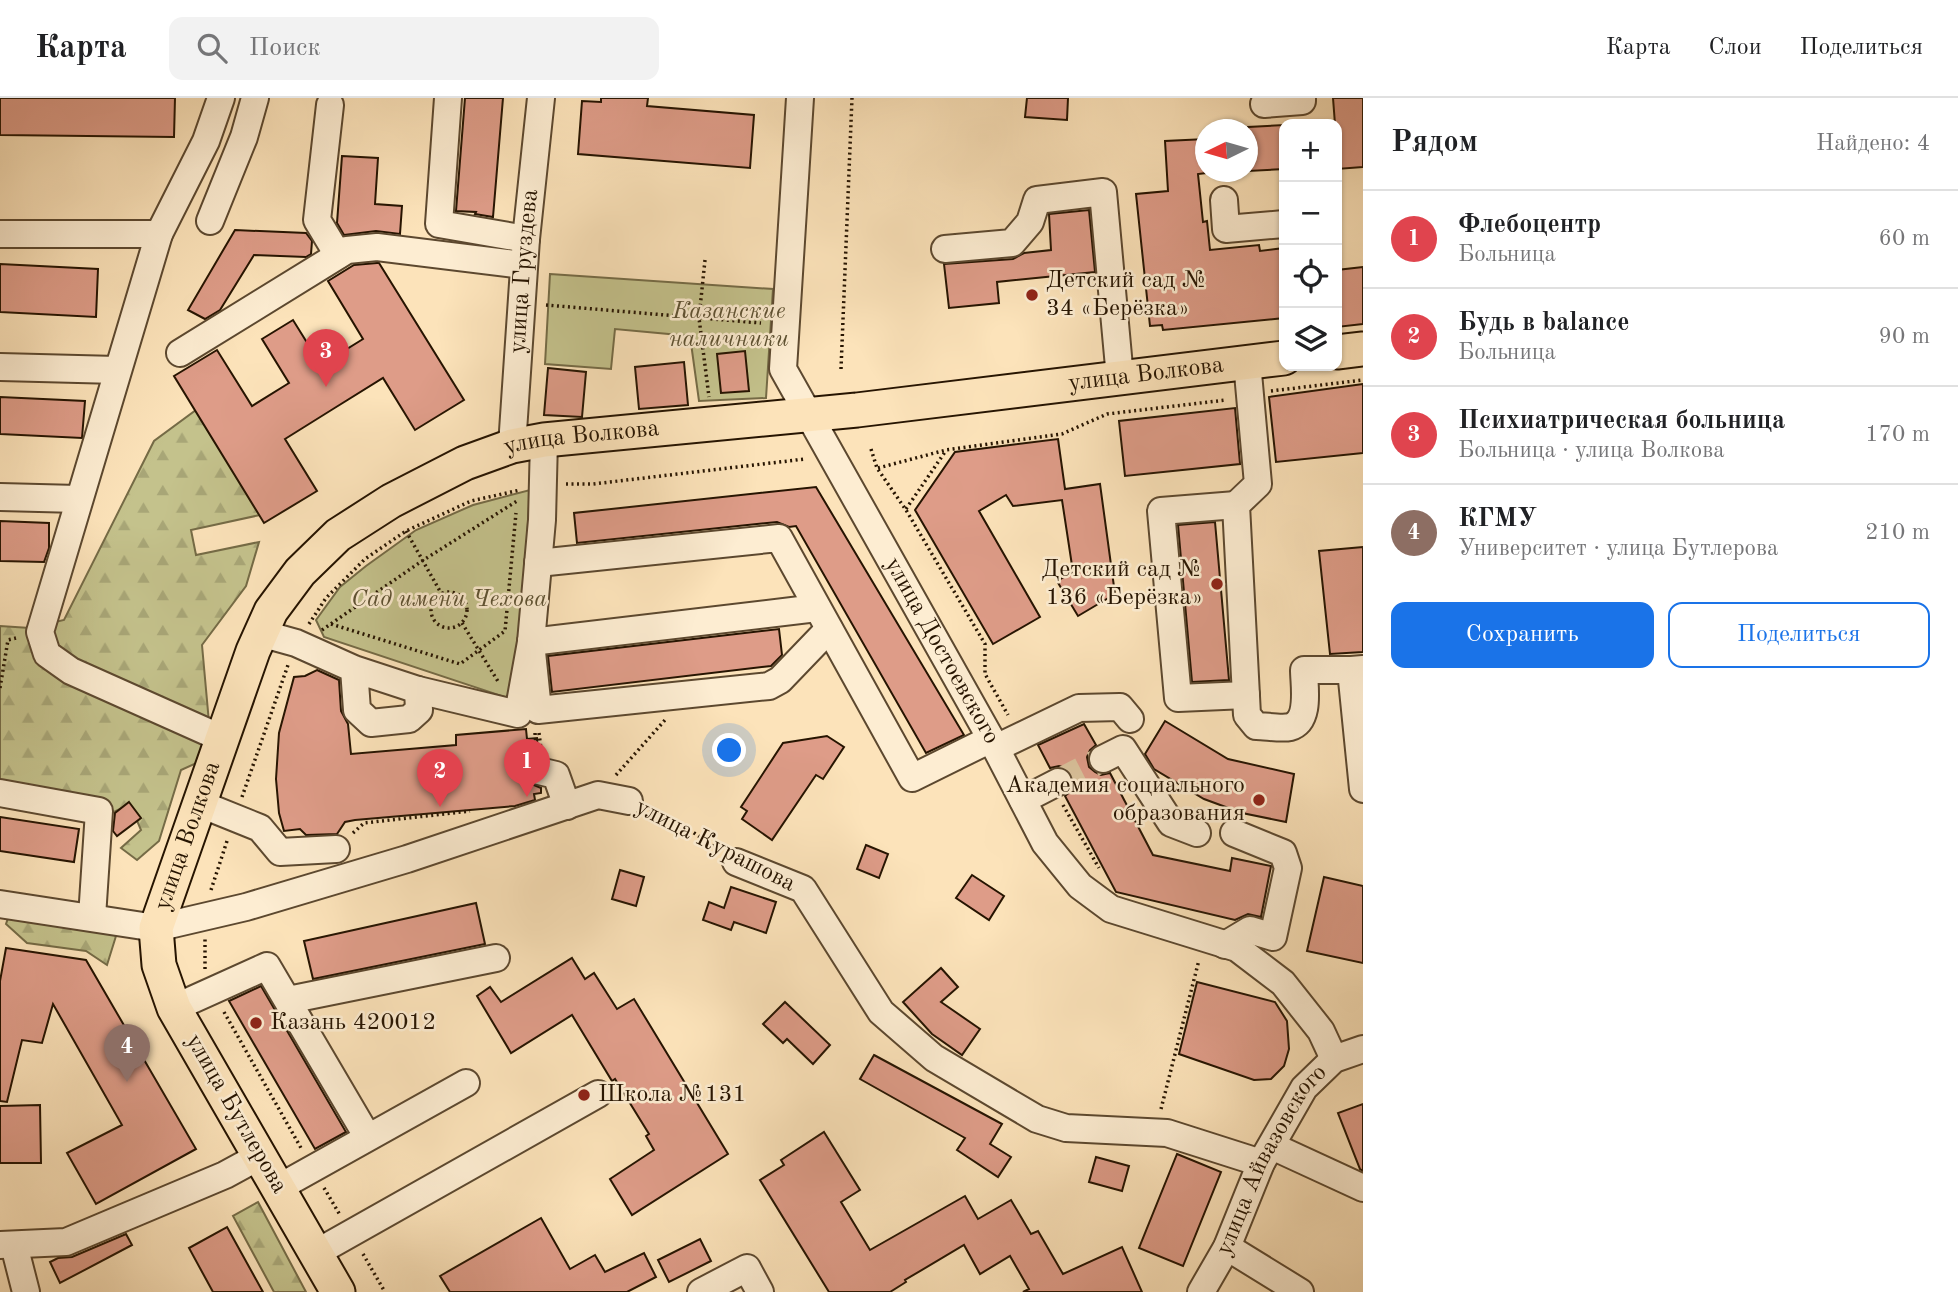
<!DOCTYPE html>
<html lang="ru">
<meta charset="utf-8">
<style>
:root{--surface:#fff;--page:#f2f2f2;--text:#202124;--muted:#757577;--line:#e0e0e0;--accent:#1a73e8}
body{margin:0;font-family:"Old Standard TT",serif;background:var(--page);color:var(--text)}
.controls{position:absolute;right:21px;top:21px;display:grid;overflow:hidden;border-radius:14px;box-shadow:0 2px 5px #0004}
.controls button{width:63px;height:63px;display:grid;place-items:center;padding:0;border:0;border-bottom:2px solid var(--line);background:var(--surface);color:var(--text);font:35px sans-serif}
.compass{position:absolute;left:1195px;top:21px;width:63px;height:63px;border-radius:50%;background:var(--surface);box-shadow:0 2px 5px #0004;rotate:265deg}
.you{position:absolute;left:730px;top:653px;width:24px;height:24px;margin:-18px;border:5px solid #fff;border-radius:50%;background:#1a73e8;box-shadow:0 0 0 10px #1a73e833}
.badge{display:grid;place-items:center;width:46px;height:46px;border-radius:50%;background:var(--accent);color:#fff;font-size:23px;font-weight:700}
.pin{position:absolute;translate:-50% -58px;filter:drop-shadow(0 2px 4px #0008)}
.pin::after{content:'';position:absolute;top:37px;width:24px;height:21px;background:inherit;clip-path:polygon(0 0,100% 0,50% 100%)}
.list{margin:0;padding:0;list-style:none}
h2{display:flex;justify-content:space-between;align-items:center;height:91px;margin:0;padding:0 28px;font-size:30px}
h2 small{font-size:23px;font-weight:400;color:var(--muted)}
.list li{display:grid;grid-template-columns:46px 1fr auto;gap:21px;align-items:center;box-sizing:border-box;height:98px;padding:0 28px;border-top:2px solid var(--line)}
.list b{display:block;font-size:26px;white-space:nowrap}
.list p{margin:0;font-size:23px;white-space:nowrap;color:var(--muted)}
.list em{font-size:23px;font-style:normal;color:var(--muted)}
.actions{display:flex;gap:14px;padding:21px 28px}
.actions a{flex:1;padding:16px 0;border:2px solid var(--accent);border-radius:14px;text-align:center;font-size:24px;color:var(--accent)}
.actions .main{background:var(--accent);color:#fff}
.icon{flex:none;width:38px;height:38px;fill:none;stroke:currentColor;stroke-width:2;stroke-linecap:round;stroke-linejoin:round}
.map{position:relative;flex:none;width:1363px;height:1194px;overflow:hidden}
header{display:flex;align-items:center;gap:42px;box-sizing:border-box;height:98px;padding:0 35px;background:var(--surface);border-bottom:2px solid var(--line)}
header strong{font-size:33px}
nav{display:flex;gap:38px;margin-inline-start:auto;font-size:24px}
.search{width:490px;height:63px;background:var(--page);display:flex;align-items:center;gap:18px;box-sizing:border-box;padding:0 24px;border-radius:14px;color:var(--muted);font-size:26px}
main{display:flex}
aside{flex:1;background:var(--surface)}
.map>svg:first-child{display:block}
.forest{fill:url(#forest-firs);stroke:#756b46;stroke-width:2}
.green{fill:#c4c28c;stroke:#756b46;stroke-width:2}
.building{fill:#de9c88;stroke:#261401;stroke-width:2}
.lines{fill:none;stroke-linecap:round;stroke-linejoin:round}
.minor-tunnel{stroke:#dcc49e;stroke-width:26;stroke-dasharray:26 13;stroke-linecap:butt}
.minor-casing{stroke:#5c482f;stroke-width:30}
.major-casing{stroke:#261401;stroke-width:37}
.path{stroke:#261401;stroke-width:3.5;stroke-dasharray:2 3.5;stroke-linecap:butt}
.minor{stroke:#fdedd2;stroke-width:26}
.major{stroke:#fce3ba;stroke-width:33}
.poi-dot{fill:#8f2418;stroke:#fdedd2;stroke-width:2.5}
.labels{text-anchor:middle;dominant-baseline:central;stroke-width:5;stroke-linejoin:round;paint-order:stroke}
.street-label{font-size:24px;fill:#261401;stroke:#fdedd2}
.poi-label{font-size:24px;fill:#261401;stroke:#fdedd2;text-anchor:start}
.park-label{font-size:24px;font-style:italic;fill:#5d5132;stroke:#fdedd2}
</style>
<header>
<strong>Карта</strong>
<div class="search"><svg class="icon" aria-label="search" viewBox="0 0 24 24"><circle cx="10" cy="10" r="6"/><path d="M15 15l6 6"/></svg>Поиск</div>
<nav><a>Карта</a><a>Слои</a><a>Поделиться</a></nav>
</header>
<main>
<div class="map">
<svg width="1363" height="1194" viewBox="0 0 1363 1194">
<defs>
<pattern id="forest-firs" width="22" height="20" patternUnits="userSpaceOnUse" patternTransform="scale(1.75)"><rect width="22" height="20" fill="#c4c28c"/><path d="M5 1l3.5 6h-7zM16 11l3.5 6h-7z" fill="#a8a677"/></pattern>
</defs>
<rect width="100%" height="100%" fill="#fce3ba"/>
<filter id="stains"><feTurbulence type="fractalNoise" baseFrequency=".00286" numOctaves="4"/><feColorMatrix values="0 0 0 0 .2 0 0 0 0 .09 0 0 0 0 .02 0 0 0 .5 -.17"/></filter>
<radialGradient id="worn" r=".72"><stop offset=".6" stop-color="#630" stop-opacity="0"/><stop offset="1" stop-color="#630" stop-opacity=".3"/></radialGradient>
<g class="forest">
<polygon points="196,312 260,417 191,432 196,457 259,444 246,488 202,547 212,658 181,672 159,743 137,762 121,750 141,732 130,706 91,725 0,684 0,528 30,530 64,522 154,343"/>
<polygon points="14,803 69,810 116,838 107,867 86,853 27,845 6,826"/>
<polygon points="258,1104 306,1194 274,1194 233,1118"/>
</g>
<g class="green">
<polygon points="550,176 773,191 766,300 699,303 690,238 615,231 611,271 545,266"/>
<polygon points="530,392 517,603 324,539 316,522 340,489 366,468 416,432 473,407"/>
</g>
<g class="building">
<polygon points="0,0 175,0 174,39 0,37"/>
<polygon points="465,0 503,0 493,119 475,116 476,114 456,113"/>
<polygon points="601,0 648,0 647,8 754,17 750,70 578,56 582,3 601,4"/>
<polygon points="1027,0 1068,0 1067,22 1025,19"/>
<polygon points="1333,0 1363,0 1363,69 1337,71 1337,26 1335,26"/>
<polygon points="1284,27 1284,71 1248,73 1248,29"/>
<polygon points="1206,41 1206,75 1198,76 1203,124 1207,123 1210,152 1259,147 1260,153 1284,150 1284,220 1163,232 1162,227 1150,228 1136,96 1168,93 1165,43"/>
<polygon points="342,58 378,60 375,106 402,108 400,136 376,133 344,137 337,125"/>
<polygon points="1089,112 1095,174 997,184 999,205 949,210 944,166 1013,161 1024,155 1051,152 1049,116"/>
<polygon points="235,132 306,135 312,143 311,156 306,159 254,157 220,212 205,221 188,212"/>
<polygon points="377,165 379,165 464,302 415,332 383,280 333,311 285,341 317,393 264,425 174,278 217,252 252,308 289,285 262,241 293,222 321,267 363,241 328,183 354,167"/>
<polygon points="0,166 98,171 96,219 0,214"/>
<polygon points="1363,169 1363,226 1337,229 1337,172"/>
<polygon points="745,253 749,293 721,295 717,256"/>
<polygon points="684,264 688,307 639,311 635,269"/>
<polygon points="548,270 586,274 582,319 544,317"/>
<polygon points="1363,286 1363,355 1276,364 1269,299"/>
<polygon points="0,299 85,303 82,340 0,336"/>
<polygon points="1235,310 1240,366 1125,378 1119,323"/>
<polygon points="1058,341 1065,391 1100,386 1115,496 1078,518 1057,483 1073,474 1062,402 1013,408 1006,397 979,413 1040,519 993,546 915,412 955,354"/>
<polygon points="816,389 964,637 926,655 796,428 789,429 777,424 577,445 574,415"/>
<polygon points="0,423 49,425 49,450 44,464 0,463"/>
<polygon points="1215,424 1229,582 1192,584 1178,427"/>
<polygon points="1363,449 1363,554 1330,556 1319,453"/>
<polygon points="779,531 782,557 771,568 552,594 548,558"/>
<polygon points="317,572 339,582 341,613 348,626 351,656 456,647 456,637 526,631 527,641 537,640 538,658 527,663 524,670 524,677 529,685 541,690 541,695 534,696 535,702 515,708 355,722 345,724 337,736 306,737 300,731 284,733 279,715 276,681 279,635 294,579 305,578"/>
<polygon points="1165,623 1228,661 1294,676 1286,724 1242,715 1204,701 1154,671 1145,656"/>
<polygon points="1084,626 1096,647 1090,652 1087,659 1089,669 1095,674 1101,677 1110,675 1153,757 1230,773 1232,760 1271,768 1261,819 1248,816 1235,822 1116,794 1065,698 1071,693 1074,685 1072,676 1066,670 1059,668 1050,670 1038,647"/>
<polygon points="827,638 844,649 823,681 816,677 772,742 742,721 747,713 741,709 783,645"/>
<polygon points="129,704 141,720 117,738 113,733 115,715"/>
<polygon points="0,719 79,731 74,764 0,753"/>
<polygon points="866,747 888,756 879,780 857,771"/>
<polygon points="620,772 644,779 636,808 612,801"/>
<polygon points="972,777 1004,798 989,822 956,800"/>
<polygon points="1324,779 1363,788 1363,865 1307,853"/>
<polygon points="731,789 776,804 766,835 734,824 731,832 703,822 709,804 724,810"/>
<polygon points="476,805 485,846 313,881 304,843"/>
<polygon points="6,850 86,862 196,1051 96,1106 67,1055 122,1027 53,906 42,945 22,942 7,1004 0,1003 0,883"/>
<polygon points="572,860 585,881 594,875 617,911 634,901 728,1056 632,1117 610,1081 654,1052 646,1038 649,1036 615,981 612,983 572,917 511,955 477,898 490,889 501,904"/>
<polygon points="941,870 958,889 941,904 980,931 962,957 932,936 903,904"/>
<polygon points="1197,884 1275,904 1287,923 1289,951 1284,968 1271,981 1254,982 1179,956"/>
<polygon points="261,888 346,1034 315,1051 229,903"/>
<polygon points="785,904 830,947 813,966 787,941 783,945 763,926"/>
<polygon points="874,957 1002,1026 990,1046 1011,1059 998,1079 957,1052 965,1040 860,981"/>
<polygon points="1363,1006 1363,1073 1360,1071 1338,1015"/>
<polygon points="40,1007 41,1065 0,1065 0,1008"/>
<polygon points="824,1034 860,1092 841,1104 870,1152 965,1098 978,1121 1011,1102 1031,1136 1038,1133 1063,1176 1122,1149 1142,1194 1023,1194 1029,1191 1010,1158 980,1176 964,1147 905,1182 906,1184 890,1194 829,1194 760,1082 784,1067 781,1062"/>
<polygon points="1177,1056 1221,1074 1183,1168 1139,1150"/>
<polygon points="1096,1059 1129,1068 1122,1093 1089,1084"/>
<polygon points="541,1120 570,1171 595,1157 605,1174 644,1155 656,1179 627,1194 450,1194 440,1178"/>
<polygon points="227,1129 263,1194 213,1194 189,1150"/>
<polygon points="126,1136 132,1147 60,1185 50,1164 58,1160 72,1159"/>
<polygon points="700,1141 711,1163 669,1184 658,1162"/>
</g>
<g class="lines">
<polyline class="minor-tunnel" points="1058,684 1103,661"/>
<g class="minor-casing">
<g id="minor">
<polyline points="448,0 439,126 526,141"/>
<path id="s1" d="M 800,0 L 783,271 L 991,641 L 1045,745 L 1080,788 L 1111,811 L 1237,850 L 1283,885 L 1321,933 L 1334,961"/>
<polyline points="1264,6 1302,3 1302,0"/>
<polyline points="330,7 317,122 338,157"/>
<polyline points="1224,102 1226,131 1284,126"/>
<polyline points="210,123 244,39 255,0"/>
<polyline points="0,136 159,136"/>
<polyline points="945,151 1012,145 1030,124 1037,102 1103,94 1120,280"/>
<polyline points="180,255 347,152 377,149 524,167"/>
<path d="M 1247,264 L 1258,386 L 1236,407 L 1247,617 L 1256,628 C 1266,628 1281,631 1290,629 C 1311,623 1304,588 1304,572 L 1351,572"/>
<polyline points="0,269 117,272"/>
<path id="s2" d="M 512,348 L 526,141 L 541,0"/>
<polyline points="0,399 78,401"/>
<polyline points="1236,407 1161,413 1178,600 1246,597"/>
<polyline points="538,465 779,440 912,680 991,641"/>
<polyline points="260,535 296,545 354,571 418,592 419,612 409,621 371,625 357,612 354,571"/>
<polyline points="531,544 538,612 769,588 780,582 829,531"/>
<polyline points="531,544 817,510"/>
<polyline points="1363,571 1351,572 1363,691"/>
<polyline points="418,592 518,616 531,544 542,422 544,342"/>
<polyline points="221,640 71,573 47,556 40,534 159,136 206,43 221,0"/>
<polyline points="996,650 1079,610 1120,609 1130,621"/>
<polyline points="1103,661 1123,651 1171,725 1197,735"/>
<polyline points="539,673 556,677 567,708"/>
<polyline points="0,695 99,713 92,819"/>
<polyline points="1023,702 1058,684"/>
<polyline points="198,705 260,730 280,754 336,751"/>
<polyline points="736,764 803,791 881,914 934,960 1037,1021 1066,1030 1167,1035 1261,1065"/>
<polyline points="0,806 156,830 246,809 407,761 598,697 629,703"/>
<polyline points="1225,847 1250,832 1273,839 1288,770 1283,755 1234,735"/>
<polyline points="288,902 496,860"/>
<polyline points="174,910 267,868 367,1038"/>
<polyline points="1272,1048 1363,1090"/>
<polyline points="278,1090 466,985"/>
<polyline points="0,1147 66,1144 225,1077 260,1058"/>
<polyline points="14,1147 26,1194"/>
<polyline points="1227,1149 1300,1194"/>
<polyline points="316,1155 598,996"/>
<polyline points="701,1194 747,1170 760,1194"/>
<path id="s3" d="M 1201,1194 L 1227,1149 L 1261,1065 L 1304,990 L 1334,961 L 1363,951"/>
</g>
</g>
<g class="major-casing">
<g id="major">
<polyline points="1337,254 1363,251"/>
<path id="s4" d="M 338,1194 L 174,910 L 159,867 L 156,830 L 253,553 L 271,513 L 300,474 L 338,437 L 391,403 L 465,365 L 512,348 L 544,342 L 857,312 L 1284,260"/>
</g>
</g>
<g class="path">
<polyline points="705,162 699,220 709,299"/>
<polyline points="546,207 761,225"/>
<polyline points="841,271 852,0"/>
<polyline points="1271,293 1363,282"/>
<polyline points="871,351 877,370 906,412 985,546 985,576 1008,617"/>
<polyline points="878,370 946,352 1062,336 1107,316 1226,302"/>
<polyline points="566,386 593,386 805,361"/>
<polyline points="906,411 945,354"/>
<polyline points="406,433 441,495"/>
<circle cx="449" cy="512" r="18"/>
<polyline points="462,525 499,585"/>
<polyline points="309,526 326,500 365,461 406,433 471,403 520,392"/>
<polyline points="331,526 460,566 505,533 516,415"/>
<polyline points="322,532 422,463 517,403"/>
<polyline points="0,590 8,542 16,540"/>
<polyline points="535,635 536,650"/>
<polyline points="539,635 541,651"/>
<polyline points="616,677 665,622"/>
<polyline points="242,699 288,567"/>
<polyline points="1063,707 1099,770"/>
<polyline points="650,712 681,726 716,750"/>
<polyline points="353,735 364,725 470,713"/>
<polyline points="211,792 227,743"/>
<polyline points="205,871 205,841"/>
<polyline points="224,914 301,1050"/>
<polyline points="1161,1011 1199,862"/>
<polyline points="324,1090 340,1117"/>
<polyline points="363,1156 385,1194"/>
</g>
<use href="#minor" class="minor"/>
<use href="#major" class="major"/>
</g>
<g class="poi-dot">
<circle cx="1032" cy="197" r="7"/>
<circle cx="1217" cy="486" r="7"/>
<circle cx="1259" cy="702" r="7"/>
<circle cx="256" cy="925" r="7"/>
<circle cx="584" cy="997" r="7"/>
</g>
<g class="labels">
<g class="street-label">
<text stroke="none"><textPath href="#s2" startOffset="175">улица Груздева</textPath></text>
<text stroke="none"><textPath href="#s4" startOffset="1684">улица Волкова</textPath></text>
<text stroke="none"><textPath href="#s4" startOffset="1116">улица Волкова</textPath></text>
<text stroke="none"><textPath href="#s1" startOffset="595">улица Достоевского</textPath></text>
<text stroke="none"><textPath href="#s4" startOffset="508">улица Волкова</textPath></text>
<text transform="translate(715 748) rotate(27)">улица Курашова</text>
<text transform="translate(236 1016) rotate(60)">улица Бутлерова</text>
<text stroke="none"><textPath href="#s3" startOffset="150">улица Айвазовского</textPath></text>
</g>
<g class="poi-label">
<text x="1046" y="183">Детский сад №<tspan x="1046" dy="28">34 «Берёзка»</tspan></text>
<text x="1203" y="472" text-anchor="end">Детский сад №<tspan x="1203" dy="28">136 «Берёзка»</tspan></text>
<text x="1245" y="688" text-anchor="end">Академия социального<tspan x="1245" dy="28">образования</tspan></text>
<text x="270" y="925">Казань 420012</text>
<text x="598" y="997">Школа №131</text>
</g>
<g class="park-label">
<text x="729" y="214">Казанские<tspan x="729" dy="28">наличники</tspan></text>
<text x="449" y="502">Сад имени Чехова</text>
</g>
</g>
<rect width="100%" height="100%" filter="url(#stains)"/>
<rect width="100%" height="100%" fill="url(#worn)"/>
</svg>
<div class="controls">
<button>+</button>
<button>−</button>
<button><svg class="icon" aria-label="locate" viewBox="0 0 24 24"><circle cx="12" cy="12" r="6"/><path d="M12 2v4M12 18v4M2 12h4M18 12h4"/></svg></button>
<button><svg class="icon" aria-label="layers" viewBox="0 0 24 24"><path d="M12 4l9 5-9 5-9-5zM3 14l9 5 9-5"/></svg></button>
</div>
<svg class="compass" viewBox="-18 -18 36 36"><path d="M0-13l5 13h-10z" fill="#e53935"/><path d="M0 13l5-13h-10z" fill="#757577"/></svg>
<div class="you"></div>
<div class="pin badge" style="left:527px;top:699px;background:#e0444e">1</div>
<div class="pin badge" style="left:440px;top:709px;background:#e0444e">2</div>
<div class="pin badge" style="left:326px;top:289px;background:#e0444e">3</div>
<div class="pin badge" style="left:127px;top:984px;background:#8d6e63">4</div>
</div>
<aside>
<h2>Рядом<small>Найдено: 4</small></h2>
<ul class="list">
<li><span class="badge" style="background:#e0444e">1</span><div><b>Флебоцентр</b><p>Больница</p></div><em>60 m</em></li>
<li><span class="badge" style="background:#e0444e">2</span><div><b>Будь в balance</b><p>Больница</p></div><em>90 m</em></li>
<li><span class="badge" style="background:#e0444e">3</span><div><b>Психиатрическая больница</b><p>Больница · улица Волкова</p></div><em>170 m</em></li>
<li><span class="badge" style="background:#8d6e63">4</span><div><b>КГМУ</b><p>Университет · улица Бутлерова</p></div><em>210 m</em></li>
</ul>
<div class="actions"><a class="main">Сохранить</a><a>Поделиться</a></div>
</aside>
</main>
